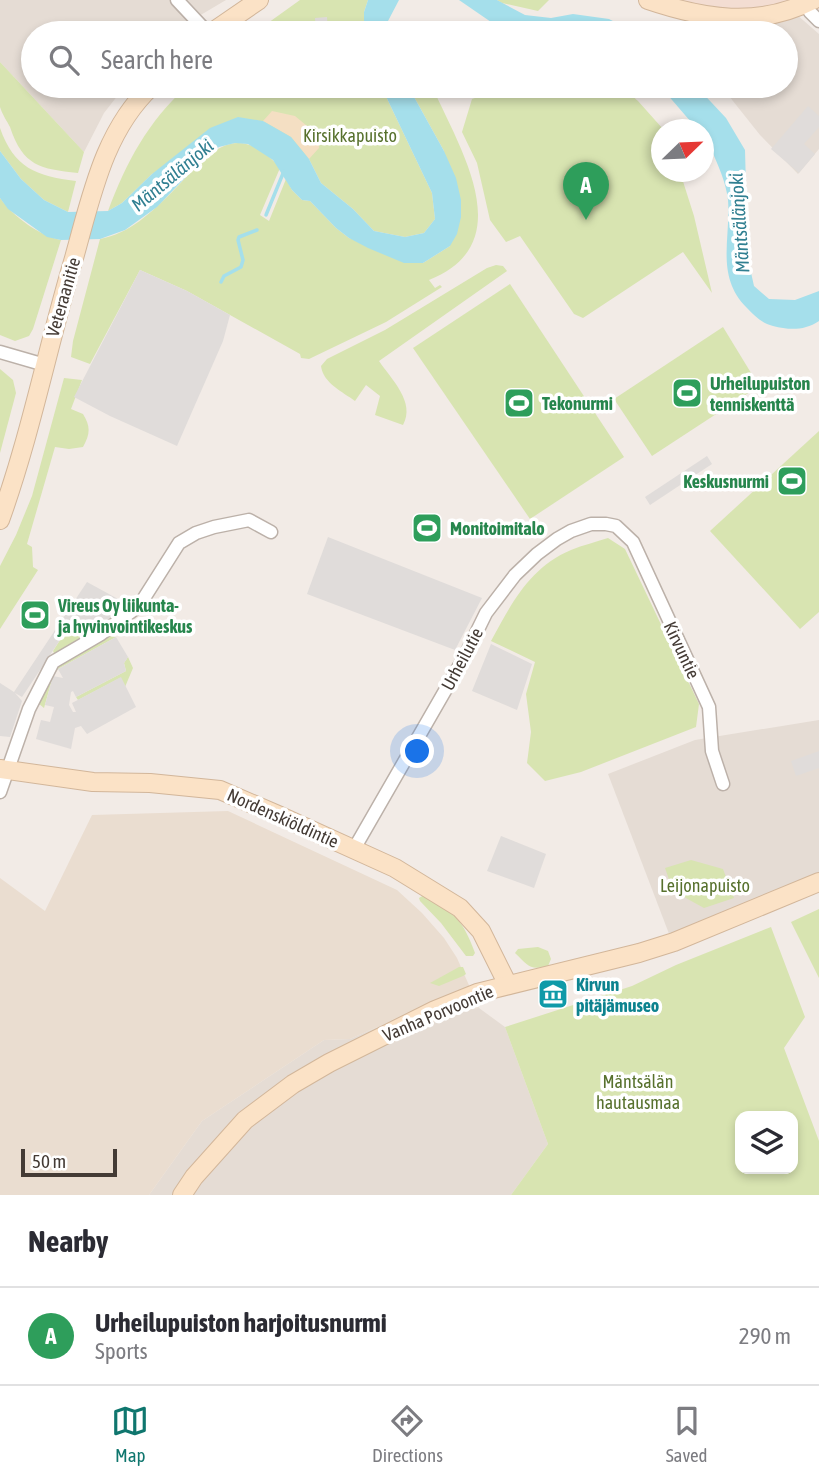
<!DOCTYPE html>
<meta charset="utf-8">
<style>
:root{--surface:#fff;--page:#f2f2f3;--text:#2b2b33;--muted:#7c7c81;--line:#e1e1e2;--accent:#0f766e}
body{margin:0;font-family:"Asap Condensed",sans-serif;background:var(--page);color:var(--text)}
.controls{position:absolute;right:21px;bottom:21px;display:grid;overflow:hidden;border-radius:14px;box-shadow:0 4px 10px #0003}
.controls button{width:63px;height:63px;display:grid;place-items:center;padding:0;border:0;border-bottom:2px solid var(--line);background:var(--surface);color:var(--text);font:35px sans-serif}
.compass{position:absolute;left:651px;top:119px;width:63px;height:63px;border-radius:50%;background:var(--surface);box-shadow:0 4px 10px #0003;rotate:67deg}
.scale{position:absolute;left:21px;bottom:18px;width:96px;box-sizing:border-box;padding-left:7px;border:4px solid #443b35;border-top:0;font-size:19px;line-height:24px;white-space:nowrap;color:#443b35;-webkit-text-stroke:5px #fff;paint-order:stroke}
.you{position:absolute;left:418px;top:752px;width:24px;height:24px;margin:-18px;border:5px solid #fff;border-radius:50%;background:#1a73e8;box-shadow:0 0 0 10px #1a73e833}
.badge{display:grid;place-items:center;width:46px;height:46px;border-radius:50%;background:var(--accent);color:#fff;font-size:23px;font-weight:700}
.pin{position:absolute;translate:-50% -58px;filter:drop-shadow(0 2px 4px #0008)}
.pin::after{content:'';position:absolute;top:37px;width:24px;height:21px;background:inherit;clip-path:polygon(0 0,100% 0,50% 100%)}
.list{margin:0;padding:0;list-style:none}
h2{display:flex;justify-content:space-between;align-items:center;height:91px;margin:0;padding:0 28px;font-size:30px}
h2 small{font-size:23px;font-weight:400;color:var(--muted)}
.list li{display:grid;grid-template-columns:46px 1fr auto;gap:21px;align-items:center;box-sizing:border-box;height:98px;padding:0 28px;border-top:2px solid var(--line)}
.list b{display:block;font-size:26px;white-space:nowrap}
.list p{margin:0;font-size:23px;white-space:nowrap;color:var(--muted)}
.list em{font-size:23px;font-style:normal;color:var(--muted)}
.icon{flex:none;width:38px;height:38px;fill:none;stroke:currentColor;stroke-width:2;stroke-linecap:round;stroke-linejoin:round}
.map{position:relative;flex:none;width:819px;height:1195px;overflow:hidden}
.search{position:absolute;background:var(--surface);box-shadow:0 4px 10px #0003;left:21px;right:21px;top:21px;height:77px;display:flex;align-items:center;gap:18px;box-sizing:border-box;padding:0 24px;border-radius:38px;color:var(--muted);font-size:26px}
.sheet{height:189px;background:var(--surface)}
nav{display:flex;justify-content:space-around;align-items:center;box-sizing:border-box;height:98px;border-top:2px solid var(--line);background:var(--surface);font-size:19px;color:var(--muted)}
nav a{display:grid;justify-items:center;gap:4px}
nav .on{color:var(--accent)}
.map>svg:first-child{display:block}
.residential{fill:#e5dcd4}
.commercial{fill:#f3ddd2}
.education{fill:#eaddd0}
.green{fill:#d8e4b1;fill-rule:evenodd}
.sand{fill:#f4dfc3}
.parking{fill:#e0dcda}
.water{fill:#a5dfeb}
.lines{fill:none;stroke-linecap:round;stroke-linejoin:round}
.stream{stroke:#a5dfeb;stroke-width:3.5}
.street-casing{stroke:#bcb1a9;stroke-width:15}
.secondary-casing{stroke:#d2b69a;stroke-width:20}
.street{stroke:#fff;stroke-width:12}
.secondary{stroke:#fbe2c6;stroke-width:18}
.labels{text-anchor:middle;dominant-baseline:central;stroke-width:7;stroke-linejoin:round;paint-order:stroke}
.park-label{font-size:18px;fill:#57712d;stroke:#fff}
.street-label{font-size:18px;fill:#443b35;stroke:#fff}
.leisure-label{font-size:18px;font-weight:bold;fill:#27864d;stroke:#fff;text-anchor:start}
.culture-label{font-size:18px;font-weight:bold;fill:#0d838f;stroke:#fff;text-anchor:start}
.water-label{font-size:19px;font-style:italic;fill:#307f91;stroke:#fff}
</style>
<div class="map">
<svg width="819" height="1195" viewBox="0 0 819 1195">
<rect width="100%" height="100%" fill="#f2ebe6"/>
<g class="residential">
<polygon points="0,0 226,0 182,26 175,33 33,33 33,86 125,86 104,113 84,152 0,62"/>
<polygon points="796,14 819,34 819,149 798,174 760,135 721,86 786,86 786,33 695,33 690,23 749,29"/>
<polygon points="819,720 819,878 671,939 608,774 695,740"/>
<polygon points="479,1008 505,1027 548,1144 511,1195 149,1195 202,1121 324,1040 350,1039 375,1028"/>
</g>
<polygon class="commercial" points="644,0 819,0 819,10 796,14 749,29 690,23"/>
<polygon class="education" points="228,811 397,890 422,913 444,938 457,958 479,1008 375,1028 350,1039 324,1040 202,1121 149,1195 0,1195 0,878 45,911 92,815"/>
<g class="green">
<polygon points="300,0 368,0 364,12 364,33 254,33"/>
<polygon points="497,0 549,0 538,11 502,3"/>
<path d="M 0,62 L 84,152 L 78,173 C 40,169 23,166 10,127 C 7,121 2,114 0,107 C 0,94 0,76 0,62 Z"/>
<path d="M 187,86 L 381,86 L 432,193 L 435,219 L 424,233 L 405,237 L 374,231 L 353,209 L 321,183 L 309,159 L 263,121 L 152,174 L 122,203 L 108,211 C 127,161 147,123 187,86 Z"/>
<path d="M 408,86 L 432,86 C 459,148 522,243 429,280 L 435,288 L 440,285 L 442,287 L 386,322 L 309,359 L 301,358 L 300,354 L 187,291 L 140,270 L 90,364 L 71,357 L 73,341 L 100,239 C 129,234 152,212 172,192 C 206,157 234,115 280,168 L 260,215 L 269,221 L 286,179 L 292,190 L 302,200 L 310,201 L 336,228 L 349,238 L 423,263 L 450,246 L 444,151 Z"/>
<polygon points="484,86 621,86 638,101 663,129 662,172 680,172 694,216 712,293 683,252 583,318 574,314 520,236 506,242 490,220 477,163 462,132 472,99 478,97"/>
<path d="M 0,128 C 14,168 36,176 76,181 L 68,212 L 44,200 L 21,179 L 0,151 Z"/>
<path d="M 0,198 C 14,217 38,235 61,240 L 33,329 L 29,336 L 15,341 L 0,335 Z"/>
<path d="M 496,265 L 503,266 L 507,271 L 379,361 C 391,379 416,402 403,425 L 375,415 L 380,396 L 366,385 L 355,401 C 343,392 323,383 321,366 L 327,359 L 385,330 L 487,268 Z"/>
<polygon points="510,284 624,457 530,519 413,348"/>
<polygon points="723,327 759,386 652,456 614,399"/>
<polygon points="0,369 13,380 16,393 0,453"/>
<path d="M 64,378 L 82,380 L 71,409 L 83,414 C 91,427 90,434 83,447 L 69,449 L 55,447 L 27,544 L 32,547 L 33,567 L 38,570 L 0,629 L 0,566 L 16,535 L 32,496 Z"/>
<polygon points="819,431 819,612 800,629 710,531"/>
<path d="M 608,538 L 625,549 L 699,704 L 696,727 L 581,772 L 545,781 L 527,763 L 531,732 L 526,694 L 535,662 L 491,641 C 511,604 530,567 571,550 C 583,545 596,542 608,538 Z"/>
<polygon points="82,633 81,640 57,654 54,653 53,651 62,637"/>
<polygon points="106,635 116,637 58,669 53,676 44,708 38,703 56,667"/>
<polygon points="128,657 133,668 125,687 120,678 78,700 76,697 126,671 124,663"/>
<polygon points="691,860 723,869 734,898 704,908 673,891 665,868"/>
<path d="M 424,895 C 452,907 465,924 475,953 L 473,956 L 466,956 L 441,923 L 420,901 L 419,898 Z"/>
<polygon points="819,909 819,978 791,922"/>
<path d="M 771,927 L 805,1017 L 784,1048 L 819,1141 L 819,1195 L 511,1195 L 548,1144 L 505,1027 L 632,986 L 676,965 ZM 793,1116 L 793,1169 L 740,1169 L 740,1116 Z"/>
<path d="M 538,947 L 548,951 L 551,959 L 548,966 C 529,971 528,965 515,953 L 518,949 Z"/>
<polygon points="459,967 463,967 466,974 463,976 439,986 430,983"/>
</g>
<polygon class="sand" points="272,111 295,116 318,135 319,148 309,159 291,137 263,121"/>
<g class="parking">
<polygon points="327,17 328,33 316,33 315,18"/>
<polygon points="808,106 819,116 819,127 804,144 815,154 799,173 771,149"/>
<polygon points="140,270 187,291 230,315 223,341 177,446 110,416 74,397"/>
<polygon points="707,456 712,464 650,505 645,497"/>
<polygon points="328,537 482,598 455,650 307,594"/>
<polygon points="87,582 129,605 118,621 101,634 82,633 62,637 22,697 15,693 22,701 10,737 0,736 0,683 14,692"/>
<polygon points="116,637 128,657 124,663 126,671 76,697 73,691 71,692 69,705 73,712 76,712 72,703 121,677 136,707 87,734 81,726 75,728 71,749 36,739 41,720 50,722 54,707 45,705 53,676 63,678 58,669"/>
<polygon points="491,644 532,664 517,710 472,691"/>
<polygon points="819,751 819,768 796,776 791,761"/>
<polygon points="501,836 546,854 534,888 487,871"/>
</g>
<g class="water">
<polygon points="368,0 399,0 388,21 386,33 364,33 364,12"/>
<polygon points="459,0 497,0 525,15 551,18 573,14 609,19 636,33 507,33"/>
<polygon points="381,86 408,86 444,151 456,178 461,200 461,217 457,234 450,246 423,263 404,263 368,248 349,238 336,228 310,201 302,200 292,190 273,160 248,144 235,143 219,147 206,156 157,207 125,230 100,239 61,240 47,237 8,209 0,198 0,151 21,179 44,200 68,212 108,211 122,203 152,174 210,128 238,117 263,121 291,137 309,159 321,183 353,209 374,231 405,237 424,233 435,219 432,193"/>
<path d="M 660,86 L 696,86 L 726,118 L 745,150 L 748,259 L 754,286 L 769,299 L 795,300 L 819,291 L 819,321 C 804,331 789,330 773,326 C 761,323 755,316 747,308 C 715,276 731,239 728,200 C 726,182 718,165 711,149 C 707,141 704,138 704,130 L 697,129 Z"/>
</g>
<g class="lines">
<g class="stream">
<polyline points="266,215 284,171"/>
<polyline points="221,282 224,276 241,267 243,260 238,240 239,237 257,230"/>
</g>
<g class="street-casing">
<g id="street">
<polyline points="177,0 208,33"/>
<polyline points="806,4 810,12 819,21"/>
<polyline points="0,352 45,365"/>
<polyline points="0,792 29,709 53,662 101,634 139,606 179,543 196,533 214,527 249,520 271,532"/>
<polyline points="354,849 465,656 486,613 515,575 537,554 557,539 571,531 591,524 606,524 616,526 633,542 709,707 712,751 723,784"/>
</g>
</g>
<g class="secondary-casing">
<g id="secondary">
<path d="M 648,0 C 704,19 758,28 813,0"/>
<polyline points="211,33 259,0"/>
<path d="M 0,520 C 31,434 48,345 74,258 C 91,198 104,130 152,86"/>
<polyline points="0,769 93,782 150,783 220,790 278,815 395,868 460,908 481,931 508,985"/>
<polyline points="182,1195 194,1177 245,1120 293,1084 329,1063 435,1010 477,993 639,953 674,942 819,882"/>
</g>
</g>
<use href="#street" class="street"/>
<use href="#secondary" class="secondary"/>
</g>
<defs>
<g id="stadium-square" transform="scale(1.575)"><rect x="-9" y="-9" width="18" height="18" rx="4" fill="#2e9e5b" stroke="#fff"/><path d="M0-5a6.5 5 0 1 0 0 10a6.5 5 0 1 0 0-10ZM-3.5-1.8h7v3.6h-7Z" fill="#fff"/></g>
<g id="museum-square" transform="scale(1.575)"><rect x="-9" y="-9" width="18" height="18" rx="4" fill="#0f9aa8" stroke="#fff"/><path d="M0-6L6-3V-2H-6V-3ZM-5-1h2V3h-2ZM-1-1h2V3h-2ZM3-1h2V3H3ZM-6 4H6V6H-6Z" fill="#fff"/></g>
</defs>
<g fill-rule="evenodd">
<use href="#stadium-square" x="687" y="393"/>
<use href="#stadium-square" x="519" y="403"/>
<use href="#stadium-square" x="792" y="481"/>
<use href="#stadium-square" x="427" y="528"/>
<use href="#stadium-square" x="35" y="615"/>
<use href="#museum-square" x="553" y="994"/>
</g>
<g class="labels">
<g class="park-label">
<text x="350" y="135">Kirsikkapuisto</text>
<text x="705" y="885">Leijonapuisto</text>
<text x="638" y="1081">Mäntsälän<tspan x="638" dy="21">hautausmaa</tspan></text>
</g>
<g class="street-label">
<text transform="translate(63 297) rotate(-74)">Veteraanitie</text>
<text transform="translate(682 650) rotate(65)">Kirvuntie</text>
<text transform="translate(462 659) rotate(-62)">Urheilutie</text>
<text transform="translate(283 818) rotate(24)">Nordenskiöldintie</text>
<text transform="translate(438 1013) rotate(-23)">Vanha Porvoontie</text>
</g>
<g class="leisure-label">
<text x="710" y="383">Urheilupuiston<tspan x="710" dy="21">tenniskenttä</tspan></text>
<text x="542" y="403">Tekonurmi</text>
<text x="769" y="481" text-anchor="end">Keskusnurmi</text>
<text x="450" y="528">Monitoimitalo</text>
<text x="58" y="605">Vireus Oy liikunta-<tspan x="58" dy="21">ja hyvinvointikeskus</tspan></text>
</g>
<g class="culture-label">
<text x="576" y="984">Kirvun<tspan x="576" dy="21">pitäjämuseo</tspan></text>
</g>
<g class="water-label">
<text transform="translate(172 175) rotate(-40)">Mäntsälänjoki</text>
<text transform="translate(739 223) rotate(-94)">Mäntsälänjoki</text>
</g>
</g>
</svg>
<div class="controls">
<button><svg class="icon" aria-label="layers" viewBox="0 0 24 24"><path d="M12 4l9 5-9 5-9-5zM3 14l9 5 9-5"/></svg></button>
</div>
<svg class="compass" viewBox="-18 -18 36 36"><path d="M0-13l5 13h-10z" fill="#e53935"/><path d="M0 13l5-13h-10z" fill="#7c7c81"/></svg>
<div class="scale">50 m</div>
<div class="you"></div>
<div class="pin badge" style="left:586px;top:220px;background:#2e9e5b">A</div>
<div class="search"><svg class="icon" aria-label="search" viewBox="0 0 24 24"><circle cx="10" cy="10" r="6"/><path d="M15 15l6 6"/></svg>Search here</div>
</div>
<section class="sheet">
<h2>Nearby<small></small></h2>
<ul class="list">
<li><span class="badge" style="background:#2e9e5b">A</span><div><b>Urheilupuiston harjoitusnurmi</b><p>Sports</p></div><em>290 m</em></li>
</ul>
</section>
<nav>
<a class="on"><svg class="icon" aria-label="map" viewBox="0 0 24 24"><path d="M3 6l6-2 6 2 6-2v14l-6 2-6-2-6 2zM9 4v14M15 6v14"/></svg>Map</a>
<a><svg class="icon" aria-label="directions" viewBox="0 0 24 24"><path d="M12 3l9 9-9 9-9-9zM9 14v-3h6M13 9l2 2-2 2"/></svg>Directions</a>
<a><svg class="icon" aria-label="saved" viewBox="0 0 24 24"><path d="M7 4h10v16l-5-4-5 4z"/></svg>Saved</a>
</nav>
